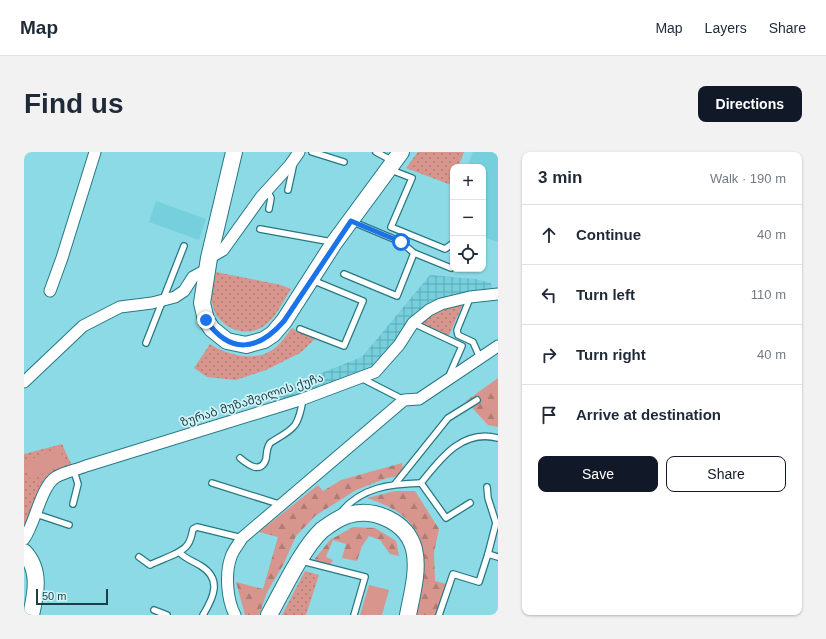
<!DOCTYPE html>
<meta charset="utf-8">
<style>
:root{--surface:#fff;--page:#f2f2f3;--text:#1f2937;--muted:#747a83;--line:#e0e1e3;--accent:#111827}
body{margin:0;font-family:Arial,"Noto Sans Georgian",sans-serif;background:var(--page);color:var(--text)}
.controls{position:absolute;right:12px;top:12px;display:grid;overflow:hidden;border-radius:8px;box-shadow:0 1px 3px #0004}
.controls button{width:36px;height:36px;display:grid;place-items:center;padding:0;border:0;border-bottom:1px solid var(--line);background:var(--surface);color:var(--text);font:20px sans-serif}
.scale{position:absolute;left:12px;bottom:10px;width:72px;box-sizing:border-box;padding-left:4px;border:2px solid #1e3f44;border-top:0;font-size:11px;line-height:14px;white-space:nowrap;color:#1e3f44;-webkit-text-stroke:3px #cef3f9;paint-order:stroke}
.stop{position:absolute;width:12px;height:12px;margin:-9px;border:3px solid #1a73e8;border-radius:50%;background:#fff}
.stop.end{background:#1a73e8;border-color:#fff;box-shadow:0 1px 4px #0008}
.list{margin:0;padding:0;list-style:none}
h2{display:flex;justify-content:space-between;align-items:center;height:52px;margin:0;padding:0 16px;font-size:17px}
h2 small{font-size:13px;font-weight:400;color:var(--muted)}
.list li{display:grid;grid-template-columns:26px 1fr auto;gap:12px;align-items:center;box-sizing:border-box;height:60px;padding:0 16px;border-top:1px solid var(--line)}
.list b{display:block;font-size:15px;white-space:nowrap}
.list em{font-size:13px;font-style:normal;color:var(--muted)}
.actions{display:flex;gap:8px;padding:12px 16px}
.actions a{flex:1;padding:9px 0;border:1px solid var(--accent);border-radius:8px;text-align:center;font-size:14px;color:var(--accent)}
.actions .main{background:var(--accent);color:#fff}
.icon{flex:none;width:22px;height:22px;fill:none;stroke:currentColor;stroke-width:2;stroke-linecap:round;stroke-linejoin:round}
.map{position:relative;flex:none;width:474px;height:463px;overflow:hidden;border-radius:8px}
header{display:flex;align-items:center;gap:24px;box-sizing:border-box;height:56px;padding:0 20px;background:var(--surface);border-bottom:1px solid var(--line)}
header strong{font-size:19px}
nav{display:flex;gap:22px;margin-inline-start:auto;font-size:14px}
.intro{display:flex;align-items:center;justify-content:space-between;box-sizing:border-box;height:96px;padding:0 24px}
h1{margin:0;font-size:28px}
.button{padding:10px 18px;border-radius:8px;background:var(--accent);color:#fff;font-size:14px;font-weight:700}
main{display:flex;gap:24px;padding:0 24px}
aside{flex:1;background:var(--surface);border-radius:8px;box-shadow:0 1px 3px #0004}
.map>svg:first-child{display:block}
.built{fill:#75cfdc}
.industrial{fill:url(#industrial-grid)}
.grass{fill:url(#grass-dots)}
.forest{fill:url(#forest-firs)}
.garden{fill:#d7958d}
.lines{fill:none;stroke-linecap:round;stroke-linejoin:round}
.lane-casing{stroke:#267983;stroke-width:8}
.street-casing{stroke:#267983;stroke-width:13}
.secondary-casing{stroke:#267983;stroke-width:18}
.lane{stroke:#fff;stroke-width:5.5}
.street{stroke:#fff;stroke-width:11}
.secondary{stroke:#fff;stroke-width:16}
.route{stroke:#1a73e8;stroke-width:5}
.labels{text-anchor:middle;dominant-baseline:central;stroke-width:3.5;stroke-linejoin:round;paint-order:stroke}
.street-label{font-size:12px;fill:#1e3f44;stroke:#cef3f9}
</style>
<header>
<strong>Map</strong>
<nav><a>Map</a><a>Layers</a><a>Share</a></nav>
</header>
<div class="intro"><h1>Find us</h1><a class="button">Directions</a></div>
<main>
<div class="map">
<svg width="474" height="463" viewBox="0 0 474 463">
<defs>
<pattern id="industrial-grid" width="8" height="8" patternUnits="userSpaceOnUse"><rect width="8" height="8" fill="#75cfdc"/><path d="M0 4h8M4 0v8" fill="none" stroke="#5fa9b4"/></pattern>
<pattern id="grass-dots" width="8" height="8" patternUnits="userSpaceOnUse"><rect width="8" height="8" fill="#d7958d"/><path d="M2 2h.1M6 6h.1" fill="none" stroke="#ae7b75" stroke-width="1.8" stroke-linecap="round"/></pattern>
<pattern id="forest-firs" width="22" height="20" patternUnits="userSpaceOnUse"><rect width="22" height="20" fill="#d7958d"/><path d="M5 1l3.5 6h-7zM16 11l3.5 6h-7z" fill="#ae7b75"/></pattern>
</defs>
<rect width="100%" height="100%" fill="#8bdae5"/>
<g class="built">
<polygon points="449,0 474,0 474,90 459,85 459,15 443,15"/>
<polygon points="132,49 182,67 175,88 125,70"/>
</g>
<polygon class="industrial" points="406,123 451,127 467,131 468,141 420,149 347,220 250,252 247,241 338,205"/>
<g class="grass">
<polygon points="394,0 440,0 434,15 429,15 429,28 427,33 382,16"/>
<path d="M 192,120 L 257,133 L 267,137 C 259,149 252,166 240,174 C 220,188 191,174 188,150 C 187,140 191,129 192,120 Z"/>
<polygon points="440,150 424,185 394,172 419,157"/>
<path d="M 268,176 L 291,187 L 276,201 L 242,218 L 212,228 L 183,225 L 170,216 L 186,192 C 201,202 225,209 243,201 C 254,196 261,185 268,176 Z"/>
<polygon points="38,292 48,314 25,325 0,376 0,302"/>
<polygon points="281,419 295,423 282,463 258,463"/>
</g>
<g class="forest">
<polygon points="474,226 474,275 464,273 442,249"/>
<polygon points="378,311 380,323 363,326 332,338 291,364 272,384 259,413 243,440 235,463 221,463 212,430 239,437 254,385 235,380 294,333 299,339 317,328"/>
<path d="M 371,339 L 391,339 L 415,377 L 410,400 L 411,429 L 422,432 L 412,463 L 392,463 C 404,405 409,367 343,346 Z"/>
<polygon points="329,375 351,376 372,389 375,404 366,402 356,388 345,384 338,394 333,409 318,406 322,392 309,388 302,405 309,408 306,413 290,408 306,388"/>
</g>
<g class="garden">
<polygon points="35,296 42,312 6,327 0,310"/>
<polygon points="345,433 365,438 358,463 336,463"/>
</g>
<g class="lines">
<g class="lane-casing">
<g id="lane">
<polyline points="288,0 320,10"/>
<polyline points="352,0 369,9"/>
<polyline points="367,18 388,26 367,75 421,97 428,92"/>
<polyline points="243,38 247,46 245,57"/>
<polyline points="264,38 269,15 268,12"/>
<polyline points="327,69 377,90 390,101 427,116"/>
<polyline points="236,77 308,90"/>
<polyline points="320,122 373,144 390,101"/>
<polyline points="446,146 433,178 434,183 449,190 456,206"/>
<polyline points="389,171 438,194 424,226"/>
<polyline points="276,177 320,194 339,149 288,128"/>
<polyline points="122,191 160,94"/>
<polyline points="337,226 380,248"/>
<path d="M 216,306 C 223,312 237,323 242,307 C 243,301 242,297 246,291 C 270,276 274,277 279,247"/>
<polyline points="188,331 258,353"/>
<path d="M 397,331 C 417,306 438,277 474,286"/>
<polyline points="371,332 424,266 453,248"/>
<polyline points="463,335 464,346 472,371 464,402"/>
<polyline points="49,352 54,332 50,319"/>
<path d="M 317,360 C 338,335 366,332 397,331 L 422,366 L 446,351"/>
<polyline points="12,362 45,373"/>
<path d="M 156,401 C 162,407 169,409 177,414 C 198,427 190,445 179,463"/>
<path d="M 115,405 L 126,413 C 137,407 158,402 164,392 C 167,388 168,382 169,377 L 173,375 L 218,386"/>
<polyline points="278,409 341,425 330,463"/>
<polyline points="130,458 143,463"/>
<polyline points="415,463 429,422 455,430 464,402 474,405"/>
</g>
</g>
<g class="street-casing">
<g id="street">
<polyline points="185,106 199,98 237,45 266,13 275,0"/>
<polyline points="26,139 38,106 71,0"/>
<polyline points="0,230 59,174 96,155 128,151 151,145 160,139 169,125 182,118"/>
<path d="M 0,387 C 11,372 17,334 32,325 C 41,320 52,318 62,314 L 279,247 L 351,220 L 375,193 L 389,171 L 405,158 L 417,152 L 446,145 L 474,142"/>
<path d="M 211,463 C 203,448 201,421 207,405 C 209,398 215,392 218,386 L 380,248 L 395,247 L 474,194"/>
</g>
</g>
<g class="secondary-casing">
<g id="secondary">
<polyline points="210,0 185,106 178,151 182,168 188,177 203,189 222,193 240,188 249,182 260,169 310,91 377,0"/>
<path d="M 0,400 C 17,418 12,441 7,463"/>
<path d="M 245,463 C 259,438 278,397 298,378 C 306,372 315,366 324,363 C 350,355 383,370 390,397 C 395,418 388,442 384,463"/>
</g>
</g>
<use href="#lane" class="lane"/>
<use href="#street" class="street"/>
<use href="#secondary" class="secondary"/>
</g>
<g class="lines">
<path class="route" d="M 182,168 C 206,203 234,199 260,169 L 327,69 L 377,90"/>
</g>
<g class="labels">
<g class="street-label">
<text transform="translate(228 248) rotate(-18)">ზურაბ მუზაშვილის ქუჩა</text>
</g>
</g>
</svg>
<div class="controls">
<button>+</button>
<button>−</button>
<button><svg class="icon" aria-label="locate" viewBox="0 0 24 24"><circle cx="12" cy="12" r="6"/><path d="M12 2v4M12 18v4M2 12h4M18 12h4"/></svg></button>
</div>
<div class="scale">50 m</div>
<div class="stop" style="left:377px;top:90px"></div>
<div class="stop end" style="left:182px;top:168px"></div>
</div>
<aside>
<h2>3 min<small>Walk · 190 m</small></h2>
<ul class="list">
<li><svg class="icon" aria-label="ahead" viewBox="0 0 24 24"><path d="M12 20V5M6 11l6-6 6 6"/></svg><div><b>Continue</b></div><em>40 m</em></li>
<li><svg class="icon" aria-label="left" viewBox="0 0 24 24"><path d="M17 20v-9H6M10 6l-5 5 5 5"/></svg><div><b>Turn left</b></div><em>110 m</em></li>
<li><svg class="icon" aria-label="right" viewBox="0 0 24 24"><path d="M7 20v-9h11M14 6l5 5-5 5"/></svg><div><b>Turn right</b></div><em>40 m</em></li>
<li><svg class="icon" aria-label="arrive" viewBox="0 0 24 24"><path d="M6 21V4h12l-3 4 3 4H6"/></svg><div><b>Arrive at destination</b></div></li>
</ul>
<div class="actions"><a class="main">Save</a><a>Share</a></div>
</aside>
</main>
